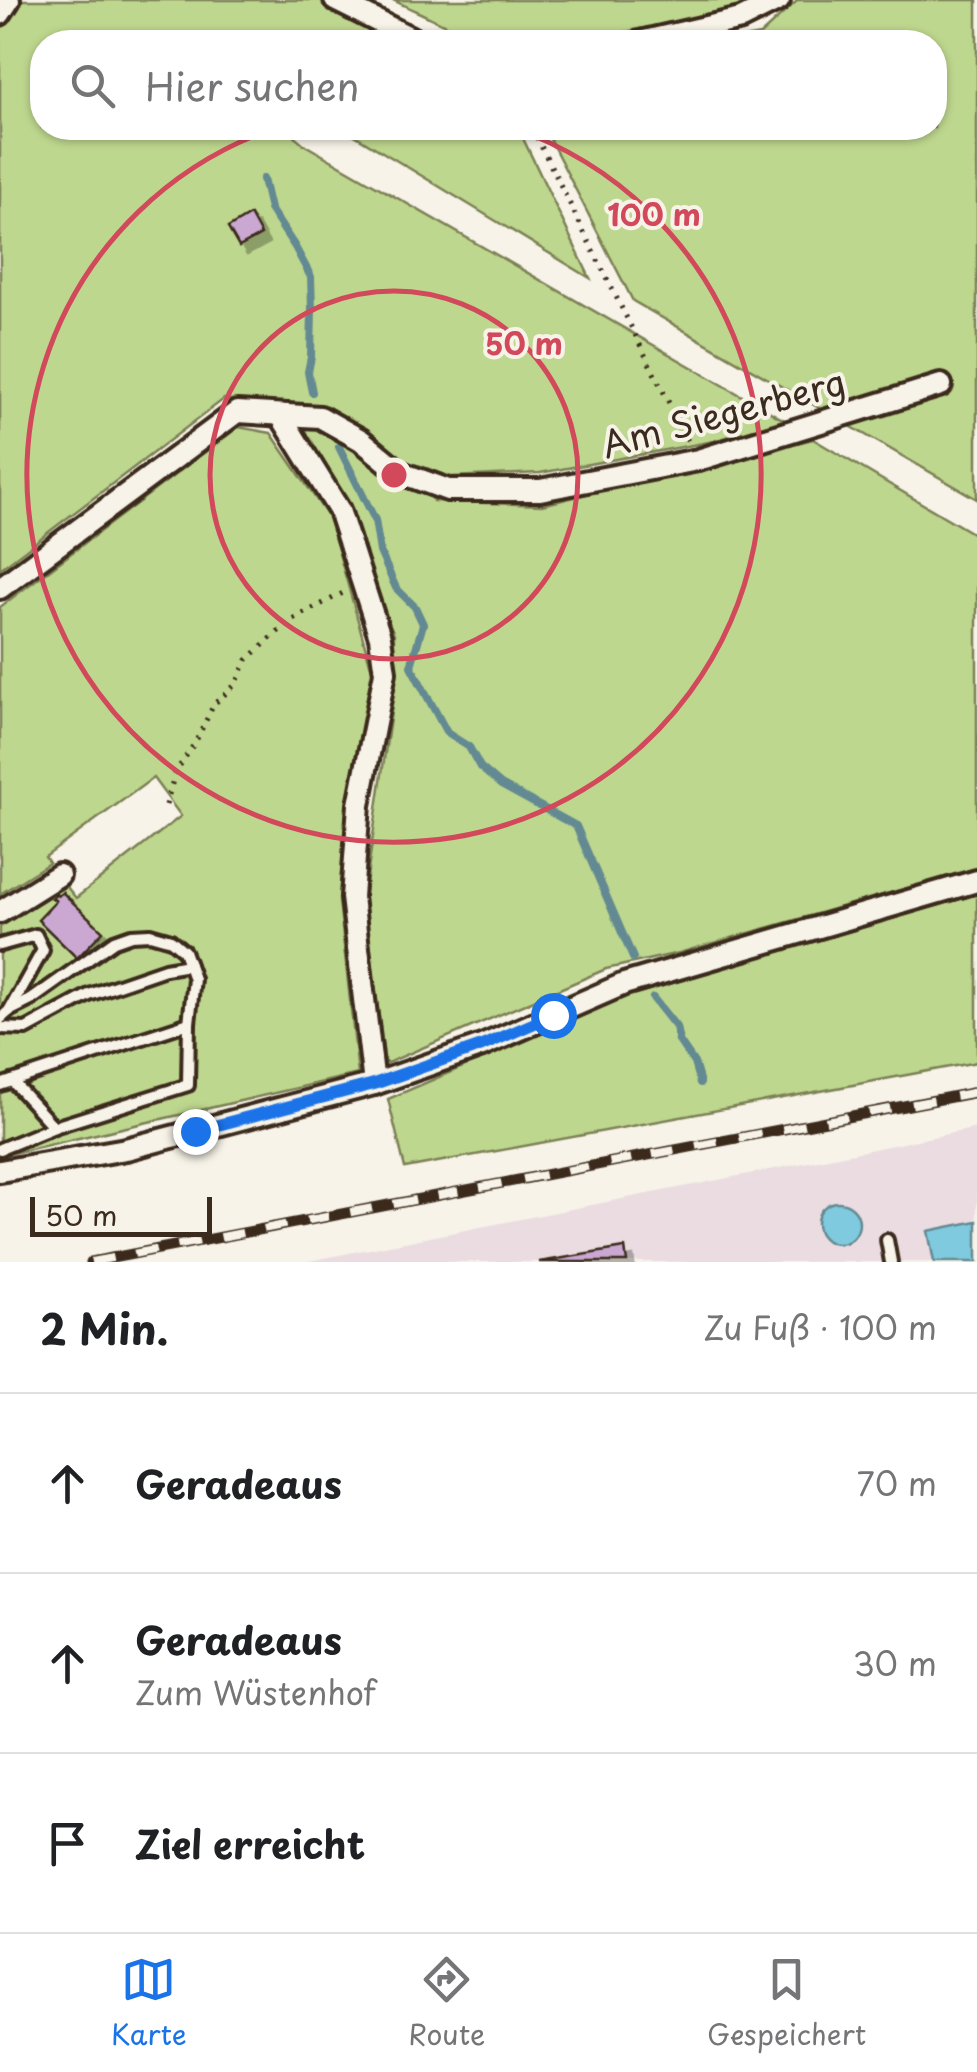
<!DOCTYPE html>
<html lang="de">
<meta charset="utf-8">
<style>
:root{--surface:#fff;--page:#f2f2f2;--text:#202124;--muted:#757577;--line:#e0e0e0;--accent:#1a73e8}
body{margin:0;font-family:"Playpen Sans",sans-serif;background:var(--page);color:var(--text)}
.scale{position:absolute;left:30px;bottom:25px;width:182px;box-sizing:border-box;padding-left:10px;border:5px solid #3b2a1e;border-top:0;font-size:28px;line-height:35px;white-space:nowrap;color:#3b2a1e;-webkit-text-stroke:8px #f7f3e8;paint-order:stroke}
.stop{position:absolute;width:30px;height:30px;margin:-22px;border:8px solid #1a73e8;border-radius:50%;background:#fff}
.stop.end{background:#1a73e8;border-color:#fff;box-shadow:0 2px 10px #0008}
.list{margin:0;padding:0;list-style:none}
h2{display:flex;justify-content:space-between;align-items:center;height:130px;margin:0;padding:0 40px;font-size:42px}
h2 small{font-size:32px;font-weight:400;color:var(--muted)}
.list li{display:grid;grid-template-columns:65px 1fr auto;gap:30px;align-items:center;box-sizing:border-box;height:180px;padding:0 40px;border-top:2px solid var(--line)}
.list b{display:block;font-size:38px;white-space:nowrap}
.list p{margin:0;font-size:32px;white-space:nowrap;color:var(--muted)}
.list em{font-size:32px;font-style:normal;color:var(--muted)}
.icon{flex:none;width:55px;height:55px;fill:none;stroke:currentColor;stroke-width:2;stroke-linecap:round;stroke-linejoin:round}
.map{position:relative;flex:none;width:977px;height:1262px;overflow:hidden}
.search{position:absolute;background:var(--surface);box-shadow:0 2px 8px #0004;left:30px;right:30px;top:30px;height:110px;display:flex;align-items:center;gap:25px;box-sizing:border-box;padding:0 35px;border-radius:40px;color:var(--muted);font-size:38px}
.sheet{height:670px;background:var(--surface)}
nav{display:flex;justify-content:space-around;align-items:center;box-sizing:border-box;height:140px;border-top:2px solid var(--line);background:var(--surface);font-size:28px;color:var(--muted)}
nav a{display:grid;justify-items:center;gap:5px}
nav .on{color:var(--accent)}
.map>svg:first-child{display:block}
.built{fill:#eadce1}
.green{fill:#bed78e;stroke:#7c8056;stroke-width:2.5}
.water{fill:#7fcadf;stroke:#648a92;stroke-width:2.5}
.lines{fill:none;stroke-linecap:round;stroke-linejoin:round}
.stream{stroke:#648a92;stroke-width:8}
.building{fill:#cba8d2;stroke:#3b2a1e;stroke-width:2.5;filter:url(#shadow)}
.lane-casing{stroke:#3b2a1e;stroke-width:18}
.street-casing{stroke:#3b2a1e;stroke-width:28}
.path{stroke:#3b2a1e;stroke-width:5;stroke-dasharray:2.5 8;stroke-linecap:butt}
.lane{stroke:#f7f3e8;stroke-width:10}
.street{stroke:#f7f3e8;stroke-width:20}
.rail-casing{stroke:#3b2a1e;stroke-width:11}
.rail{stroke:#f7f3e8;stroke-width:8;stroke-dasharray:22;stroke-linecap:butt}
.route{stroke:#1a73e8;stroke-width:12}
.ring{fill:none;stroke:#d1495b;stroke-width:5}
.labels{text-anchor:middle;dominant-baseline:central;stroke-width:8;stroke-linejoin:round;paint-order:stroke}
.street-label{font-size:35px;fill:#3b2a1e;stroke:#f7f3e8}
.centre{fill:#d1495b;stroke:#f7f3e8;stroke-width:5}
.ring-label{font-size:30px;text-anchor:middle;font-weight:bold;fill:#d1495b;stroke:#f7f3e8;stroke-width:8;stroke-linejoin:round;paint-order:stroke}
</style>
<div class="map">
<svg width="977" height="1262" viewBox="0 0 977 1262">
<defs>
<filter id="shadow"><feDropShadow dx="8" dy="8" stdDeviation="0" flood-color="#0004"/></filter>
</defs>
<rect width="100%" height="100%" fill="#f7f3e8"/>
<filter id="ink" filterUnits="userSpaceOnUse"><feTurbulence type="fractalNoise" baseFrequency=".01" numOctaves="2"/><feDisplacementMap in="SourceGraphic" scale="20" xChannelSelector="R" yChannelSelector="G"/><feConvolveMatrix kernelMatrix="1 2 1 2 8 2 1 2 1" color-interpolation-filters="sRGB"/></filter>
<g filter="url(#ink)">
<polygon class="built" points="977,1128 977,1262 304,1262 789,1166"/>
<g class="green">
<polygon points="0,0 319,0 401,42 42,42 42,128 285,128 305,145 784,420 714,441 540,473 451,477 421,466 433,501 542,505 813,439 977,536 977,868 679,953 606,969 385,1064 364,898 393,698 394,634 296,407 224,399 0,569"/>
<polygon points="393,0 755,0 747,7 577,42 481,42"/>
<polygon points="798,0 977,0 977,499 633,301 544,128 934,128 934,42 721,42 760,35"/>
<polygon points="343,128 518,128 590,278"/>
<polygon points="238,427 271,433 329,518 373,674 347,803 339,900 358,1074 0,1156 0,927 66,886 76,898 181,816 153,778 45,857 49,863 0,894 0,607"/>
<polygon points="977,894 977,1062 405,1168 388,1099 628,996"/>
</g>
<g class="water">
<circle cx="838" cy="1223" r="21"/>
<polygon points="977,1221 977,1262 934,1262 928,1231"/>
</g>
<g class="lines">
<g class="stream">
<polyline points="263,179 270,209 295,247 311,277 312,309 311,357 308,372 312,392"/>
<polyline points="339,447 375,520 380,552 396,588 415,607 423,624 411,666 447,733 469,747 480,767 501,785 576,826 633,958"/>
<polyline points="653,998 676,1027 679,1041 694,1063 700,1083"/>
</g>
</g>
<g class="building">
<polygon points="250,215 261,235 239,247 228,228"/>
<polygon points="64,891 63,893 103,931 77,958 38,920 56,901 52,898 56,894 58,896"/>
<polygon points="625,1248 627,1262 539,1262"/>
</g>
<g class="lines">
<g class="lane-casing">
<g id="lane">
<polyline points="0,945 36,935 43,950 9,1011 0,1019"/>
<polyline points="9,1011 31,1000 114,941 131,935 150,934 171,940 184,951 194,979 189,1023 188,1085 54,1127"/>
<polyline points="0,1028 26,1029 89,995 165,969 189,965"/>
<polyline points="12,1081 189,1023"/>
<polyline points="0,1085 12,1081 54,1127 0,1149"/>
<polyline points="887,1240 891,1262"/>
</g>
</g>
<g class="street-casing">
<g id="street">
<polyline points="335,0 419,42"/>
<polyline points="0,14 9,0"/>
<polyline points="640,42 741,19 779,0"/>
<polyline points="281,416 339,510 380,637 385,672 359,805 352,897 374,1084"/>
<polyline points="0,588 237,412 320,417 361,440 401,473 448,490 540,490 698,460 941,385"/>
<polyline points="0,912 59,875"/>
<polyline points="0,1171 126,1149 374,1084 482,1046 624,984 977,881"/>
</g>
</g>
<g class="path">
<polyline points="532,128 689,443"/>
<polyline points="166,805 175,773 196,741 214,704 236,684 247,660 291,620 343,593"/>
</g>
<use href="#lane" class="lane"/>
<use href="#street" class="street"/>
<g class="rail-casing">
<polyline id="rail" points="91,1262 977,1092"/>
</g>
<use href="#rail" class="rail"/>
</g>
</g>
<g class="lines" filter="url(#ink)">
<polyline class="route" points="195,1131 374,1084 482,1046 553,1015"/>
</g>
<g class="ring">
<circle cx="394" cy="475" r="184"/>
<path d="M513 128A367 367 0 1 1 275 128"/>
</g>
<g class="labels">
<g class="street-label">
<text transform="translate(723 412) rotate(-15)">Am Siegerberg</text>
</g>
</g>
<circle cx="394" cy="475" r="15" class="centre"/>
<g class="ring-label">
<text x="654" y="226">100 m</text>
<text x="524" y="355">50 m</text>
</g>
</svg>
<div class="scale">50 m</div>
<div class="stop" style="left:553px;top:1015px"></div>
<div class="stop end" style="left:195px;top:1131px"></div>
<div class="search"><svg class="icon" aria-label="search" viewBox="0 0 24 24"><circle cx="10" cy="10" r="6"/><path d="M15 15l6 6"/></svg>Hier suchen</div>
</div>
<section class="sheet">
<h2>2 Min.<small>Zu Fuß · 100 m</small></h2>
<ul class="list">
<li><svg class="icon" aria-label="ahead" viewBox="0 0 24 24"><path d="M12 20V5M6 11l6-6 6 6"/></svg><div><b>Geradeaus</b></div><em>70 m</em></li>
<li><svg class="icon" aria-label="ahead" viewBox="0 0 24 24"><path d="M12 20V5M6 11l6-6 6 6"/></svg><div><b>Geradeaus</b><p>Zum Wüstenhof</p></div><em>30 m</em></li>
<li><svg class="icon" aria-label="arrive" viewBox="0 0 24 24"><path d="M6 21V4h12l-3 4 3 4H6"/></svg><div><b>Ziel erreicht</b></div></li>
</ul>
</section>
<nav>
<a class="on"><svg class="icon" aria-label="map" viewBox="0 0 24 24"><path d="M3 6l6-2 6 2 6-2v14l-6 2-6-2-6 2zM9 4v14M15 6v14"/></svg>Karte</a>
<a><svg class="icon" aria-label="directions" viewBox="0 0 24 24"><path d="M12 3l9 9-9 9-9-9zM9 14v-3h6M13 9l2 2-2 2"/></svg>Route</a>
<a><svg class="icon" aria-label="saved" viewBox="0 0 24 24"><path d="M7 4h10v16l-5-4-5 4z"/></svg>Gespeichert</a>
</nav>
